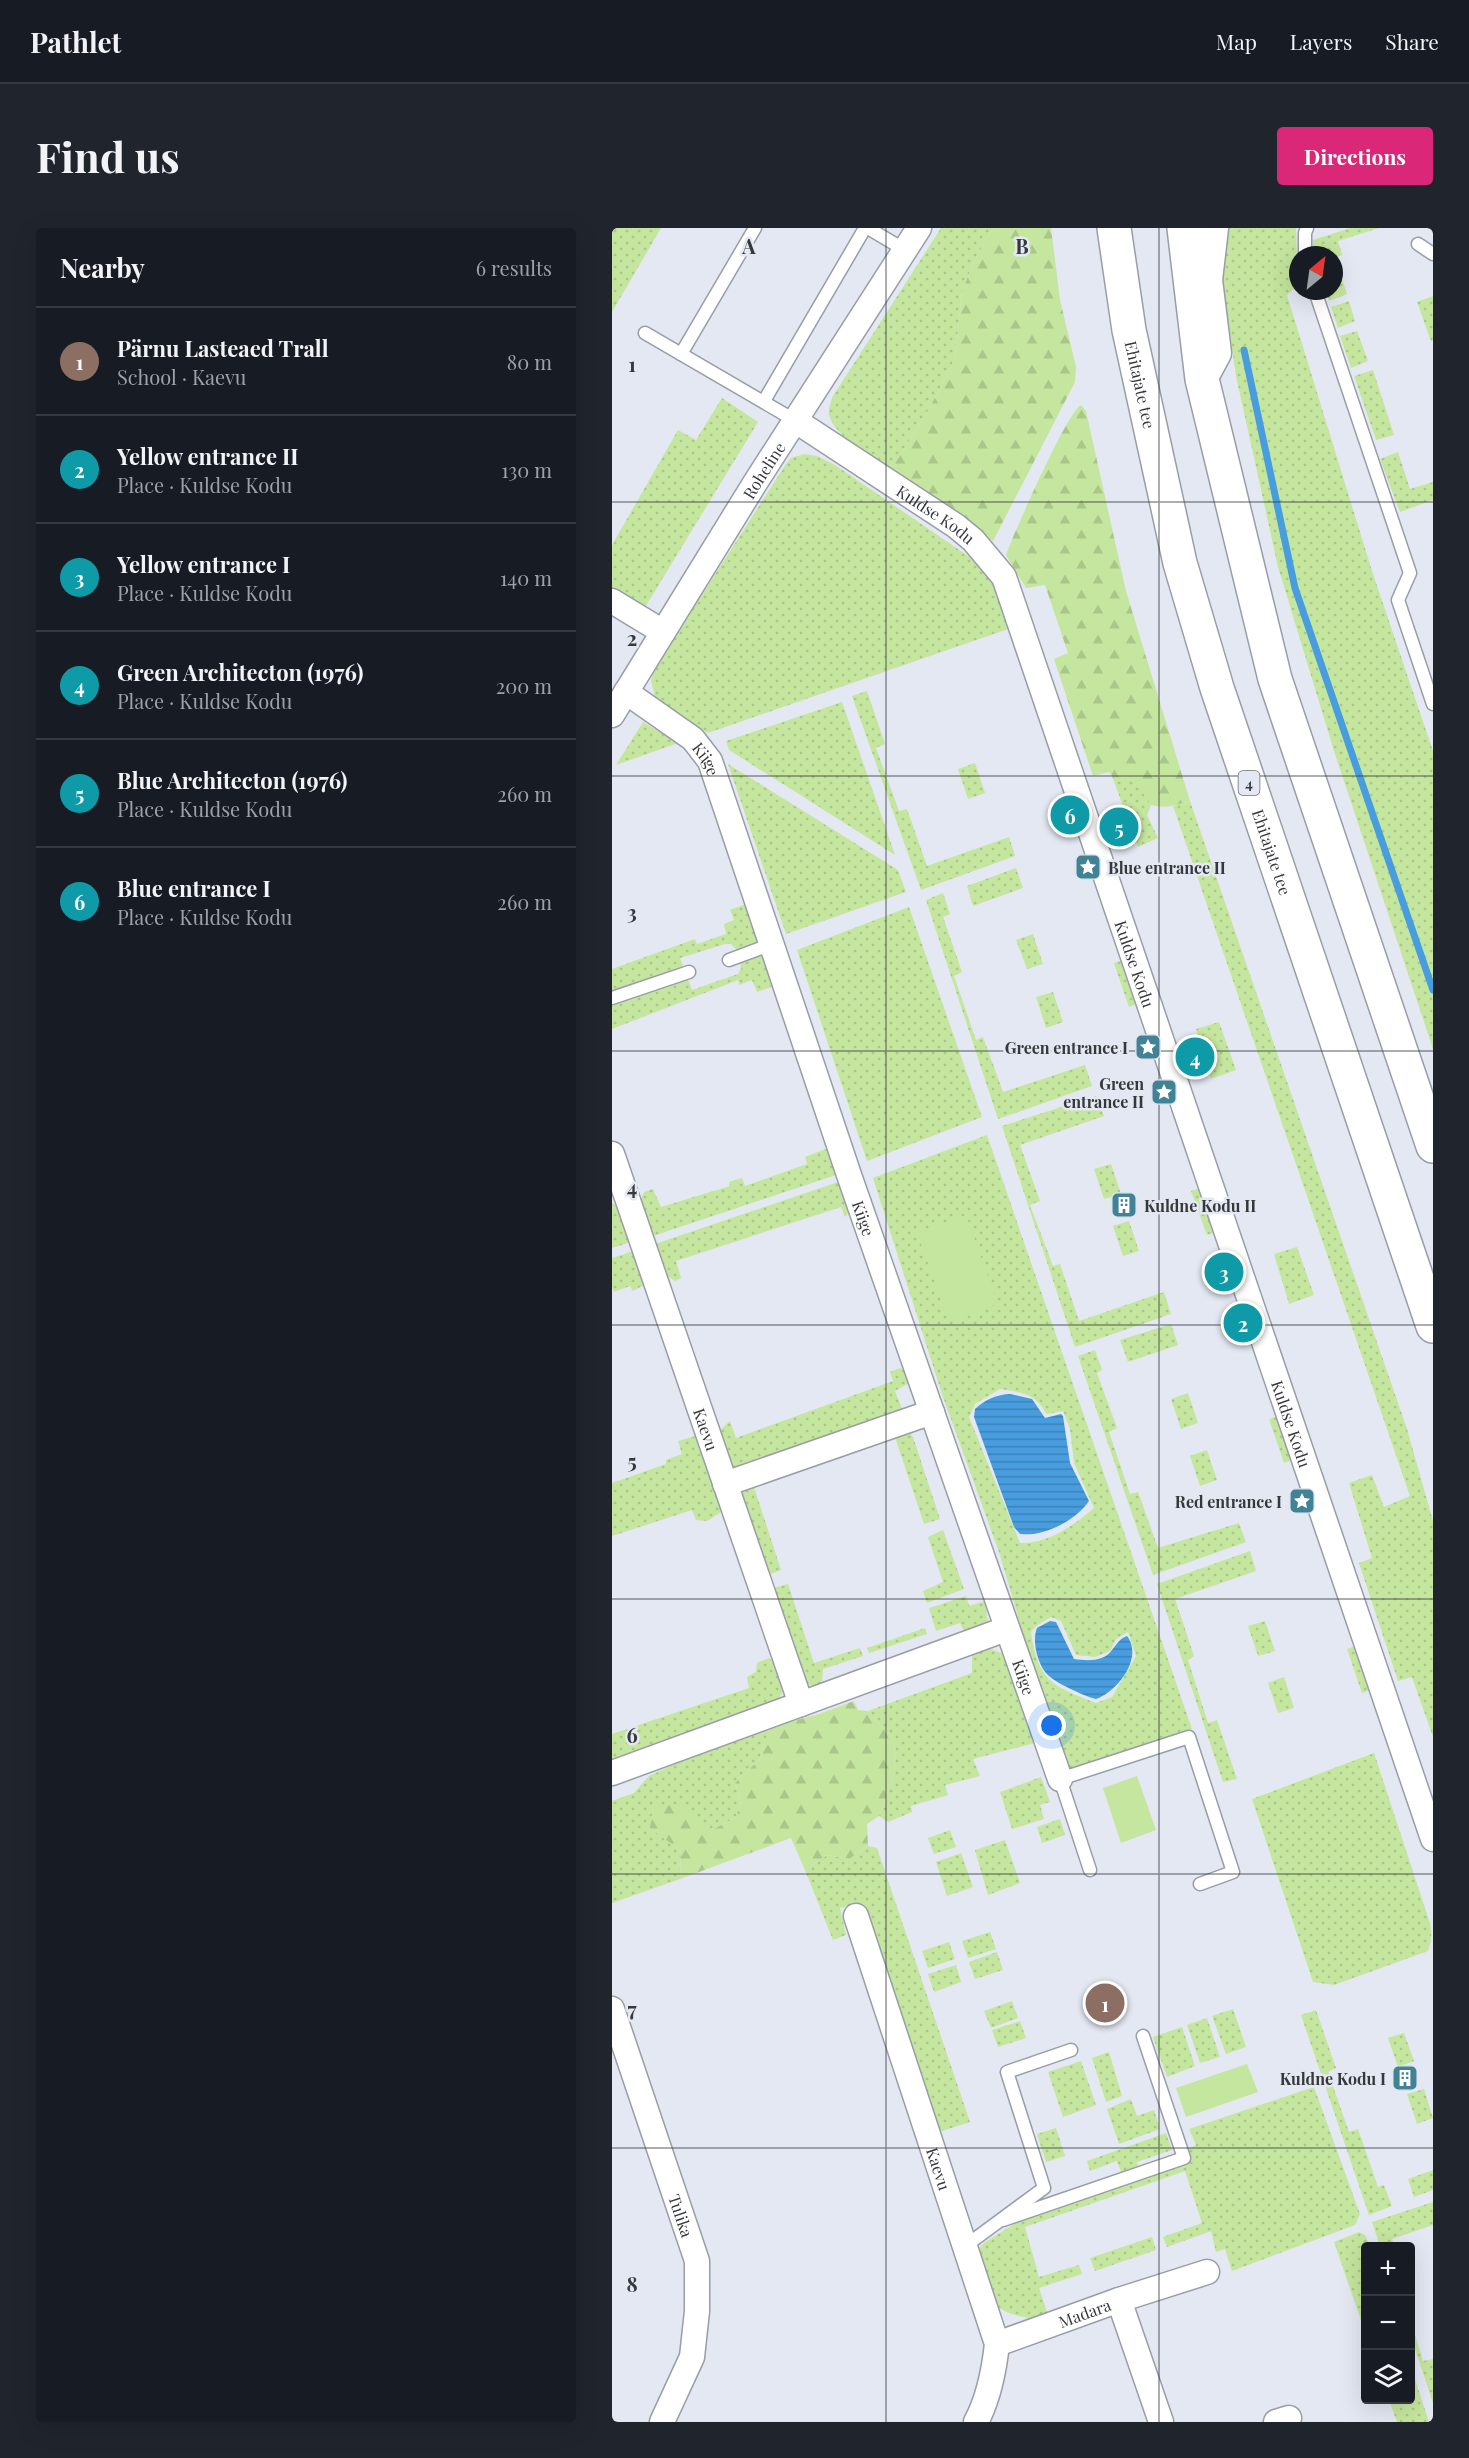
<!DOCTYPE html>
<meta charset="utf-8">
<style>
:root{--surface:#171b24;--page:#20242c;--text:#f1f3f6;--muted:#9ea1a6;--line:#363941;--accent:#db2777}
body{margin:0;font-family:"Playfair Display",serif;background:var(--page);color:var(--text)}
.controls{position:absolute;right:18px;bottom:18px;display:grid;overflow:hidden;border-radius:6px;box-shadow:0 6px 24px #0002}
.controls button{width:54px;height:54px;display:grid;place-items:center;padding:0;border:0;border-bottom:2px solid var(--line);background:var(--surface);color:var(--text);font:30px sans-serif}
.compass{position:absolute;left:677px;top:18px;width:54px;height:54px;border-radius:50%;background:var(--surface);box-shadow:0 6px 24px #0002;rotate:29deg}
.you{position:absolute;left:440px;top:1498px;width:21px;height:21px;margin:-15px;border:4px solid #fff;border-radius:50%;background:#1a73e8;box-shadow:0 0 0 9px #1a73e833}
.badge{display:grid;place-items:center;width:39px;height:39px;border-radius:50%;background:var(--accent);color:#fff;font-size:20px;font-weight:700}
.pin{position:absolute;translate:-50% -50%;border:3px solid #fff;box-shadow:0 2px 6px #0006}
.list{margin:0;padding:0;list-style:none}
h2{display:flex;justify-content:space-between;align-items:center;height:78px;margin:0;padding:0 24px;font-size:26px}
h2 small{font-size:20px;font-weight:400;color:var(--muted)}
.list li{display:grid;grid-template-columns:39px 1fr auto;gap:18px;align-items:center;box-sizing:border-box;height:108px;padding:0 24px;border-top:2px solid var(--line)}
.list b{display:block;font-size:22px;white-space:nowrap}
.list p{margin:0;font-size:20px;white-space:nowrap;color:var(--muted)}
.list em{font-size:20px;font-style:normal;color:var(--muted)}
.icon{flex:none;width:33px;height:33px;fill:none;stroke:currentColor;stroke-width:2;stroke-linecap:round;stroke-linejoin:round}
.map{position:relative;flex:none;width:821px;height:2194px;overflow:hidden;border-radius:6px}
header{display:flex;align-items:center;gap:36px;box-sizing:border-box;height:84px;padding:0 30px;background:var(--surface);border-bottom:2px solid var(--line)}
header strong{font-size:28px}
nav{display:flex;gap:33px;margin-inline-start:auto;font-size:21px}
.intro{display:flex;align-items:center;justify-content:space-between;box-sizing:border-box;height:144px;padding:0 36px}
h1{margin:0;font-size:42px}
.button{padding:15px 27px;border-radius:6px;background:var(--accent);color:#fff;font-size:21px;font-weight:700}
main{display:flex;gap:36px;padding:0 36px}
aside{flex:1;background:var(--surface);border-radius:6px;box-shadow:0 6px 24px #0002}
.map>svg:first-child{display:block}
.green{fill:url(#green-dots);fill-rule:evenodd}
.forest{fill:url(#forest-firs)}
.pitch{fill:#c5e69e}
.water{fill:url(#water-rules)}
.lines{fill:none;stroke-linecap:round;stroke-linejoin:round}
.stream{stroke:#489ddf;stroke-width:7}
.service-casing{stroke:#989da7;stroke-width:15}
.minor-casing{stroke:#989da7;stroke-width:27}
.tertiary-casing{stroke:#989da7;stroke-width:33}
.trunk-casing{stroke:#989da7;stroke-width:36}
.service{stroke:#fff;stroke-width:12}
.minor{stroke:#fff;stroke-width:24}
.tertiary{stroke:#fff;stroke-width:30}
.trunk{stroke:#fff;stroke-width:33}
.grid{fill:none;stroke:#36383c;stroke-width:1.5;stroke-opacity:0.55}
.labels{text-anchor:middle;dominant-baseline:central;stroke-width:5;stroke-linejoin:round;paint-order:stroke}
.shield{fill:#e3e8f3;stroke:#6a6d73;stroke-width:1.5}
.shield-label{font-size:15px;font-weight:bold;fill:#36383c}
.street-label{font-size:16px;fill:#36383c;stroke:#e3e8f3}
.poi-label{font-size:16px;font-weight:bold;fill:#36383c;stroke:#e3e8f3;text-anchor:end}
.grid-label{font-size:20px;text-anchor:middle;font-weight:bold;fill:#36383c;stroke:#e3e8f3;stroke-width:5;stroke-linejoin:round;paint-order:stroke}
</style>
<header>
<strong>Pathlet</strong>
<nav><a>Map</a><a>Layers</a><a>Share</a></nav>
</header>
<div class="intro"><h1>Find us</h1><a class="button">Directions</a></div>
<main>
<aside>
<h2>Nearby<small>6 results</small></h2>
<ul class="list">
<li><span class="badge" style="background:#8d6e63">1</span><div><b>Pärnu Lasteaed Trall</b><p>School · Kaevu</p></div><em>80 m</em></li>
<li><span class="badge" style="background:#0f9aa8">2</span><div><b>Yellow entrance II</b><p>Place · Kuldse Kodu</p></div><em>130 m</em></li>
<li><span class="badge" style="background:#0f9aa8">3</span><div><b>Yellow entrance I</b><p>Place · Kuldse Kodu</p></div><em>140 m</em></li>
<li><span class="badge" style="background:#0f9aa8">4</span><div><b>Green Architecton (1976)</b><p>Place · Kuldse Kodu</p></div><em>200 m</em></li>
<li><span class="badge" style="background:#0f9aa8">5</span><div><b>Blue Architecton (1976)</b><p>Place · Kuldse Kodu</p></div><em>260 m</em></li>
<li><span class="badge" style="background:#0f9aa8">6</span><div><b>Blue entrance I</b><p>Place · Kuldse Kodu</p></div><em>260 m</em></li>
</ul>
</aside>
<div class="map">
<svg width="821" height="2194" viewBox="0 0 821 2194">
<defs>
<pattern id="green-dots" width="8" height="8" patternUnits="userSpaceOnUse" patternTransform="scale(1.5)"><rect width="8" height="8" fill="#c5e69e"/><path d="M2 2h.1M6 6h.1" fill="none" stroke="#aac689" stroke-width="1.8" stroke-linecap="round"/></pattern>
<pattern id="forest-firs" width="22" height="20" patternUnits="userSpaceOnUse" patternTransform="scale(1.5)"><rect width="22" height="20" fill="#c5e69e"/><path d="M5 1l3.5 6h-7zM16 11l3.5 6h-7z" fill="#aac689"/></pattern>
<pattern id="water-rules" width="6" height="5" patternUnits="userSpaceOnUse" patternTransform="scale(1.5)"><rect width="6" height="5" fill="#489ddf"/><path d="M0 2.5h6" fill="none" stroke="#3d81b6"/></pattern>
</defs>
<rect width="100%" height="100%" fill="#e3e8f3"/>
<g class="green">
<polygon points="0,0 49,0 0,84"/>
<path d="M 329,0 L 381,0 L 361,35 L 350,64 L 343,131 L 317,181 L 279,242 C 261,230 223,209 217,187 C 216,180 219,174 221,168 Z"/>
<polygon points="616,0 684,0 686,57 675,67 760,343 821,523 821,821 722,523 666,339 624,148 612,65 608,22"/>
<polygon points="738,0 767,0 726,13 730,27 723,30 735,66 717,73 714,63 722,63 722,27 701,27 701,12"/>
<polygon points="821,68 821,112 819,113 805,74"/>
<polygon points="737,73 743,93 726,100 719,79"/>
<polygon points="745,103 756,133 739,140 728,108"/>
<polygon points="761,142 782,207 764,212 742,148"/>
<polygon points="110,170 146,194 32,381 0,362 0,317 66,202 84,212"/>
<polygon points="786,224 798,261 821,254 821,272 788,284 768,231"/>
<path d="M 192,226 L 205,228 L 223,237 L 359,330 C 381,350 389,373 399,400 L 96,505 L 44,474 L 39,452 L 43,440 L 174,236 L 179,230 Z"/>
<polygon points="255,463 273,516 264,520 287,583 295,581 315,638 397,609 403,628 309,662 240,468"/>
<polygon points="230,474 283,627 117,522 114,513"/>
<polygon points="31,494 66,515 4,537"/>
<polygon points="363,535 373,565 356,571 346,541"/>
<polygon points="116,536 286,642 294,664 174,706"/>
<polygon points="500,548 525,554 539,577 535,587 546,610 526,619"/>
<polygon points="578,573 795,1201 821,1293 821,1509 800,1449 786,1453 747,1335 760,1330 737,1255 760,1247 772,1279 798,1268 561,578"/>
<polygon points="404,640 411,660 361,678 355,658"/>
<polygon points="331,665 338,686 331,689 350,744 342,748 364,812 371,809 391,864 473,837 480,858 386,891 314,672"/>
<polygon points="134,676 147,713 125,722 119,716 113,716 68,730 80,762 126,746 129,741 128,733 149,727 153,729 163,752 159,759 145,764 140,752 127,757 126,752 0,801 0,741 83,711 85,716 114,706 112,696 122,692 118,682"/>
<polygon points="297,679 370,889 255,933 185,722"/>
<polygon points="421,706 431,736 415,741 404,712"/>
<polygon points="510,732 525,776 517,779 502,735"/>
<polygon points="441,764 451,794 434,800 424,769"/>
<polygon points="607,794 624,842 599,851 584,801"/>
<polygon points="484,868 492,888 408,917 428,973 418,977 441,1038 448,1036 467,1093 552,1064 559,1086 463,1119 390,898"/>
<path d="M 375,907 L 580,1501 L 452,1544 L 387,1324 L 331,1169 L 261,950 ZM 388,1161 C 409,1164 425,1166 434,1186 L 451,1183 L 458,1201 L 462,1235 L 482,1280 C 461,1298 436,1316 408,1315 L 357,1189 L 363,1176 ZM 439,1389 L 449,1393 L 464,1427 L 483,1429 L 498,1423 L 504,1411 L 516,1404 L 524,1428 L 500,1469 L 484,1475 C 441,1458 426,1454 419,1404 L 424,1398 Z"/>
<polygon points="219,919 227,946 41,1008 29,971 32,964 41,961 49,979 118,958 117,954 130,950 133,958 195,936 193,929"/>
<polygon points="499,936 509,966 492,971 482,941"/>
<path d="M 229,953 C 233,964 242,979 233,989 L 229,979 L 64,1033 L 69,1050 L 63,1053 L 54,1047 L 43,1016 Z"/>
<polygon points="588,960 603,1004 595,1007 579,963"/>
<polygon points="0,975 9,980 19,1014 0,1020"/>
<polygon points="517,993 527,1023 511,1028 501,998"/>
<polygon points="685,1019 702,1067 677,1076 662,1026"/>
<polygon points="24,1022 34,1050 32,1057 21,1063 18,1058 2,1064 0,1059 0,1030"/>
<polygon points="559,1096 566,1117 516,1134 508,1112"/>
<polygon points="483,1122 490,1142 485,1145 505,1200 497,1204 518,1266 526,1264 546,1320 627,1295 634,1314 541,1347 466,1128"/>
<polygon points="288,1140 296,1145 297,1155 283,1163 291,1183 121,1240 107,1203 118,1193 124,1210 281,1153 278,1144"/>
<polygon points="576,1165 586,1195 569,1201 559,1171"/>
<polygon points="665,1188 680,1232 672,1235 657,1191"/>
<polygon points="296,1203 301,1209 328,1291 312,1296 284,1212 285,1206"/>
<polygon points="87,1207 111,1283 95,1293 84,1292 80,1282 0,1308 0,1255 54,1236 54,1232 70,1226 66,1213"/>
<polygon points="595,1222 605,1252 588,1258 578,1228"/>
<polygon points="142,1259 169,1342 156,1347 128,1263"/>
<polygon points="331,1302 352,1361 315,1375 311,1363 331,1354 316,1309"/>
<polygon points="638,1323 644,1343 563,1371 582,1428 576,1432 596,1495 605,1492 625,1551 611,1554 545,1356"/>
<polygon points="176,1356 202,1435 248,1420 251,1428 211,1441 210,1458 197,1457 192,1451 161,1360"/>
<polygon points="354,1368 357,1378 373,1373 376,1395 354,1407 348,1395 324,1403 317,1380"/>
<polygon points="653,1393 663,1423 646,1428 636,1398"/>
<polygon points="313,1400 315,1406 257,1425 255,1420"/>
<polygon points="743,1418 758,1462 750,1465 735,1421"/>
<polygon points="373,1419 392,1426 423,1515 361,1531 368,1548 333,1557 336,1567 299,1578 300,1584 276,1594 267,1588 283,1544 282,1512 256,1483 360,1445 360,1427"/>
<path d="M 157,1430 C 165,1437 175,1458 168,1469 C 166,1471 163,1473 160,1475 L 0,1532 L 0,1506 L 137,1460 L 135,1449 L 144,1444 L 145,1435 Z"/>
<polygon points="672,1449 682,1480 666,1485 656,1455"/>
<polygon points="158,1499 147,1532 123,1555 129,1576 123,1590 96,1604 38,1600 69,1623 68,1651 0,1675 0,1573 22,1565 37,1548 102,1518"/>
<path d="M 762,1525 L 815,1686 C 820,1700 821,1709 816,1723 L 722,1757 L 701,1754 L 640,1571 Z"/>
<polygon points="429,1549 438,1574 428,1577 432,1591 400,1601 388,1564"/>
<polygon points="448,1591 453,1607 430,1615 425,1599"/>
<polygon points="338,1602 344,1619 322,1626 316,1610"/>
<polygon points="393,1612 408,1655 376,1667 363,1622"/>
<polygon points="256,1618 265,1620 358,1894 321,1906 246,1676 228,1680 234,1707 221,1712 193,1642 215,1627 237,1631"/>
<polygon points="349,1625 361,1659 335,1668 324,1634"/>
<polygon points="378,1704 384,1721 356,1730 350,1713"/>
<polygon points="337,1714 343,1731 316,1740 310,1723"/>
<polygon points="385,1724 391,1742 363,1751 357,1734"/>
<polygon points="344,1737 349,1754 322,1764 316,1746"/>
<polygon points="400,1773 406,1790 379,1800 372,1783"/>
<polygon points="621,1781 634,1819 614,1826 600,1788"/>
<polygon points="704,1782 724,1840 716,1844 737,1904 746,1901 766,1959 772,1957 780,1978 757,1987 689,1787"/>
<polygon points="595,1790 608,1829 588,1835 575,1797"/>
<polygon points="408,1793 414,1810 386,1819 380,1802"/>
<polygon points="570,1799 583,1838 555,1849 541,1809"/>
<polygon points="792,1805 802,1833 786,1839 776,1810"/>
<polygon points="497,1824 510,1868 494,1874 480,1830"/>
<polygon points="469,1833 484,1877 451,1889 436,1844"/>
<path d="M 702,1859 L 748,1986 L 743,1997 L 620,2043 L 613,2021 L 604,2024 L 599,2003 L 555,2019 L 551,2009 L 590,1995 L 573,1943 L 413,1999 L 427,2049 L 467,2037 L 470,2046 L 427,2060 L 437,2090 C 420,2092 395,2088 382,2076 L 364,2023 L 372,2015 L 410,1991 L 577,1931 L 574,1922 L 584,1917 L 577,1901 Z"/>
<polygon points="812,1861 821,1890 805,1896 795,1866"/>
<polygon points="519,1871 525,1888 542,1882 548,1901 507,1916 495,1881"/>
<polygon points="444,1900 453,1928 434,1934 425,1906"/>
<polygon points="554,1905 560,1922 525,1934 527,1942 510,1947 505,1933 478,1943 475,1933"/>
<polygon points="821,1942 821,1962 802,1969 796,1951"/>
<polygon points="821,1974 821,1997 780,2011 782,2018 768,2018 760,1994"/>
<polygon points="747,2004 753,2007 758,2018 754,2018 753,2104 722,2014"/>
<polygon points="540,2009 544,2022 483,2043 478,2030"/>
<polygon points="799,2093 811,2133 821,2131 821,2175 799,2109"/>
<polygon points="799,2139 817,2194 785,2194 777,2172 798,2172"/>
</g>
<g class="forest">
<polygon points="381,0 439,0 448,72 464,139 463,154 381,313 279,242 317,181 343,131 350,64 361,35"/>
<path d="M 469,177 L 474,183 L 514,363 L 578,573 C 564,577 554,581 539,577 L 524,554 L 500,548 L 497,544 L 481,548 L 442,431 L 456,425 L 433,357 L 414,360 L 394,327 L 401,309 C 411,287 455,185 469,177 Z"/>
<polygon points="242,1473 246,1482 256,1483 282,1512 283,1544 267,1588 255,1596 256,1618 237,1631 215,1627 193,1642 179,1610 68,1651 69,1623 38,1600 41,1578 72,1575 96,1604 123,1590 129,1576 123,1555 147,1532 158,1499 207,1486"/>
</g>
<g class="pitch">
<polygon points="354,987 386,1076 337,1094 305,1005"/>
<polygon points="525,1548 544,1602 509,1615 491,1560"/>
<polygon points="635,1836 646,1864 574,1889 564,1860"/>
</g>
<g class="water">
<path d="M 398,1166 L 420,1171 L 433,1190 L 449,1186 L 451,1188 L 458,1235 L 477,1273 C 463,1293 432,1309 408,1306 L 402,1299 L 362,1189 L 363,1181 C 373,1172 383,1167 398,1166 Z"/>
<path d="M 438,1393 L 444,1394 L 462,1431 C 475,1433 492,1434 500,1422 C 505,1416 507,1411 515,1408 C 532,1430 505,1464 484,1471 C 472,1468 441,1454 434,1445 C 425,1434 420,1412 425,1400 Z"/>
</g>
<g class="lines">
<polyline class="stream" points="632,122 683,360 821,762"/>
<g class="service-casing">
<g id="service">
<polyline points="256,0 293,22"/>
<polyline points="806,16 821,26"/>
<polyline points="693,27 693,5 695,0"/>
<polyline points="703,63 798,345 786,372 821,476"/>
<polyline points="33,105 184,193"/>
<polyline points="69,126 143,0"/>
<polyline points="152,173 253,0"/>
<polyline points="117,732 160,716"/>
<polyline points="0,770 77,744"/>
<polyline points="478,1642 448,1551 577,1509 621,1644 588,1656"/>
<polyline points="391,1992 572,1930 531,1808"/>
<polyline points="352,2019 432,1960 395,1844 459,1822"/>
</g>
</g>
<g class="minor-casing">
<g id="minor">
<path id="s1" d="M 184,193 L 344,298 L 361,312 L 392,349 L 821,1611"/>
<polyline points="0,373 51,404"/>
<path id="s2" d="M 14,464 L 81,511 L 98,533 L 237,947 L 448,1551"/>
<path id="s3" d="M 0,487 L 143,255 L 307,0"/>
<path id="s4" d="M 0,926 L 189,1476"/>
<polyline points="113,1256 320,1184"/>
<polyline points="0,1545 394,1401"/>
<path id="s5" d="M 244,1688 L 385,2116 C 382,2143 377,2170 364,2194"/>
<path id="s6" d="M 0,1781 L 85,2033 L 85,2083 L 80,2129 L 50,2194"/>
<polyline points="507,2072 595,2044"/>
<path id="s7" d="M 385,2116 L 507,2072 L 549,2194"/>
<polyline points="664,2194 677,2190"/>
</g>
</g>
<g class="tertiary-casing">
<polyline id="tertiary" points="590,151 604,125 595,52 601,0"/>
</g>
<g class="trunk-casing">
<g id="trunk">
<path id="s8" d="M 502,0 L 517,102 L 568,335 L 605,460 L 821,1098"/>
<polyline points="572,0 590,151 663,451 821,918"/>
</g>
</g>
<use href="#service" class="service"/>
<use href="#minor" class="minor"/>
<use href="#tertiary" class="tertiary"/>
<use href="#trunk" class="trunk"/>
</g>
<path class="grid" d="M 274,0 L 274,2194M 547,0 L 547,2194M 0,274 L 821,274M 0,548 L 821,548M 0,823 L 821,823M 0,1097 L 821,1097M 0,1371 L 821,1371M 0,1646 L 821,1646M 0,1920 L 821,1920"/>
<defs>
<g id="sight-square" transform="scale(1.35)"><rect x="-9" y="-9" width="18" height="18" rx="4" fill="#418295" stroke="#e3e8f3"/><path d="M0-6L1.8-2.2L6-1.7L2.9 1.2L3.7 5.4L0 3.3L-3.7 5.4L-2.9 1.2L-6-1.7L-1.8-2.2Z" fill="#fff"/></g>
<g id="building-square" transform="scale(1.35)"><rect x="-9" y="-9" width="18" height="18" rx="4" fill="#418295" stroke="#e3e8f3"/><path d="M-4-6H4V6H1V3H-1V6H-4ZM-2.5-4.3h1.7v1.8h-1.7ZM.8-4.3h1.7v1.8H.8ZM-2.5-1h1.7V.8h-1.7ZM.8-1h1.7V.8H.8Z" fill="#fff"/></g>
</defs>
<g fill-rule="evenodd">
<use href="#sight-square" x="476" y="639"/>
<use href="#sight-square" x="536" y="819"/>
<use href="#sight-square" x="552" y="864"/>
<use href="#building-square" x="512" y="977"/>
<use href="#sight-square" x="690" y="1273"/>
<use href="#building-square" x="793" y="1850"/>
</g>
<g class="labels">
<rect class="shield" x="626.5" y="543" width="21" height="24" rx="4.5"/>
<g class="shield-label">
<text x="637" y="555">4</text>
</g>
<g class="street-label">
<text stroke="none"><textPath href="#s8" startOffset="159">Ehitajate tee</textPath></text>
<text stroke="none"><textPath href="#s3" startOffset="288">Roheline</textPath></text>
<text stroke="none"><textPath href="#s1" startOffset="168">Kuldse Kodu</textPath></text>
<text stroke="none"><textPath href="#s2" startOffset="106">Kiige</textPath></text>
<text stroke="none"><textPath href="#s8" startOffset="645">Ehitajate tee</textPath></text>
<text stroke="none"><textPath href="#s1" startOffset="670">Kuldse Kodu</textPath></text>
<text stroke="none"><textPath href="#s2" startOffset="592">Kiige</textPath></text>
<text stroke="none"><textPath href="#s1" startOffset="1156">Kuldse Kodu</textPath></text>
<text stroke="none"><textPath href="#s4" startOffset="291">Kaevu</textPath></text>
<text stroke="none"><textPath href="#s2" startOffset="1078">Kiige</textPath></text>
<text stroke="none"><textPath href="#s5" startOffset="266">Kaevu</textPath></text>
<text stroke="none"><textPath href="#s6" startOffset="218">Tulika</textPath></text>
<text stroke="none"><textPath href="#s7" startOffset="93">Madara</textPath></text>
</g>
<g class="poi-label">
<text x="496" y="639" text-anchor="start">Blue entrance II</text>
<text x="516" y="819">Green entrance I</text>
<text x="532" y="855">Green<tspan x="532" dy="18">entrance II</tspan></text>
<text x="532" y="977" text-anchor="start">Kuldne Kodu II</text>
<text x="670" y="1273">Red entrance I</text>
<text x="774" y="1850">Kuldne Kodu I</text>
</g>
</g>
<g class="grid-label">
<text x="137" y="26">A</text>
<text x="410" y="26">B</text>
<text x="20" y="144">1</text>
<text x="20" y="418">2</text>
<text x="20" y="692">3</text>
<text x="20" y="967">4</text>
<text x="20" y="1241">5</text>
<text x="20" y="1515">6</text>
<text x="20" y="1789">7</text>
<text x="20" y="2064">8</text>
</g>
</svg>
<div class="controls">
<button>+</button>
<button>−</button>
<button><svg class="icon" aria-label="layers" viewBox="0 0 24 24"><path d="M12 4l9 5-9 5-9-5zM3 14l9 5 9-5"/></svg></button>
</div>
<svg class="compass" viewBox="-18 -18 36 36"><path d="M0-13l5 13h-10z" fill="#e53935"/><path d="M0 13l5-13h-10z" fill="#9ea1a6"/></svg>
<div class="you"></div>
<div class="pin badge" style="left:493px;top:1775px;background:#8d6e63">1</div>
<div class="pin badge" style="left:631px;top:1095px;background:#0f9aa8">2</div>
<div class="pin badge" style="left:612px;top:1044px;background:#0f9aa8">3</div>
<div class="pin badge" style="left:583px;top:829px;background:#0f9aa8">4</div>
<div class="pin badge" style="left:507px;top:599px;background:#0f9aa8">5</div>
<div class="pin badge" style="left:458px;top:587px;background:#0f9aa8">6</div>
</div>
</main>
